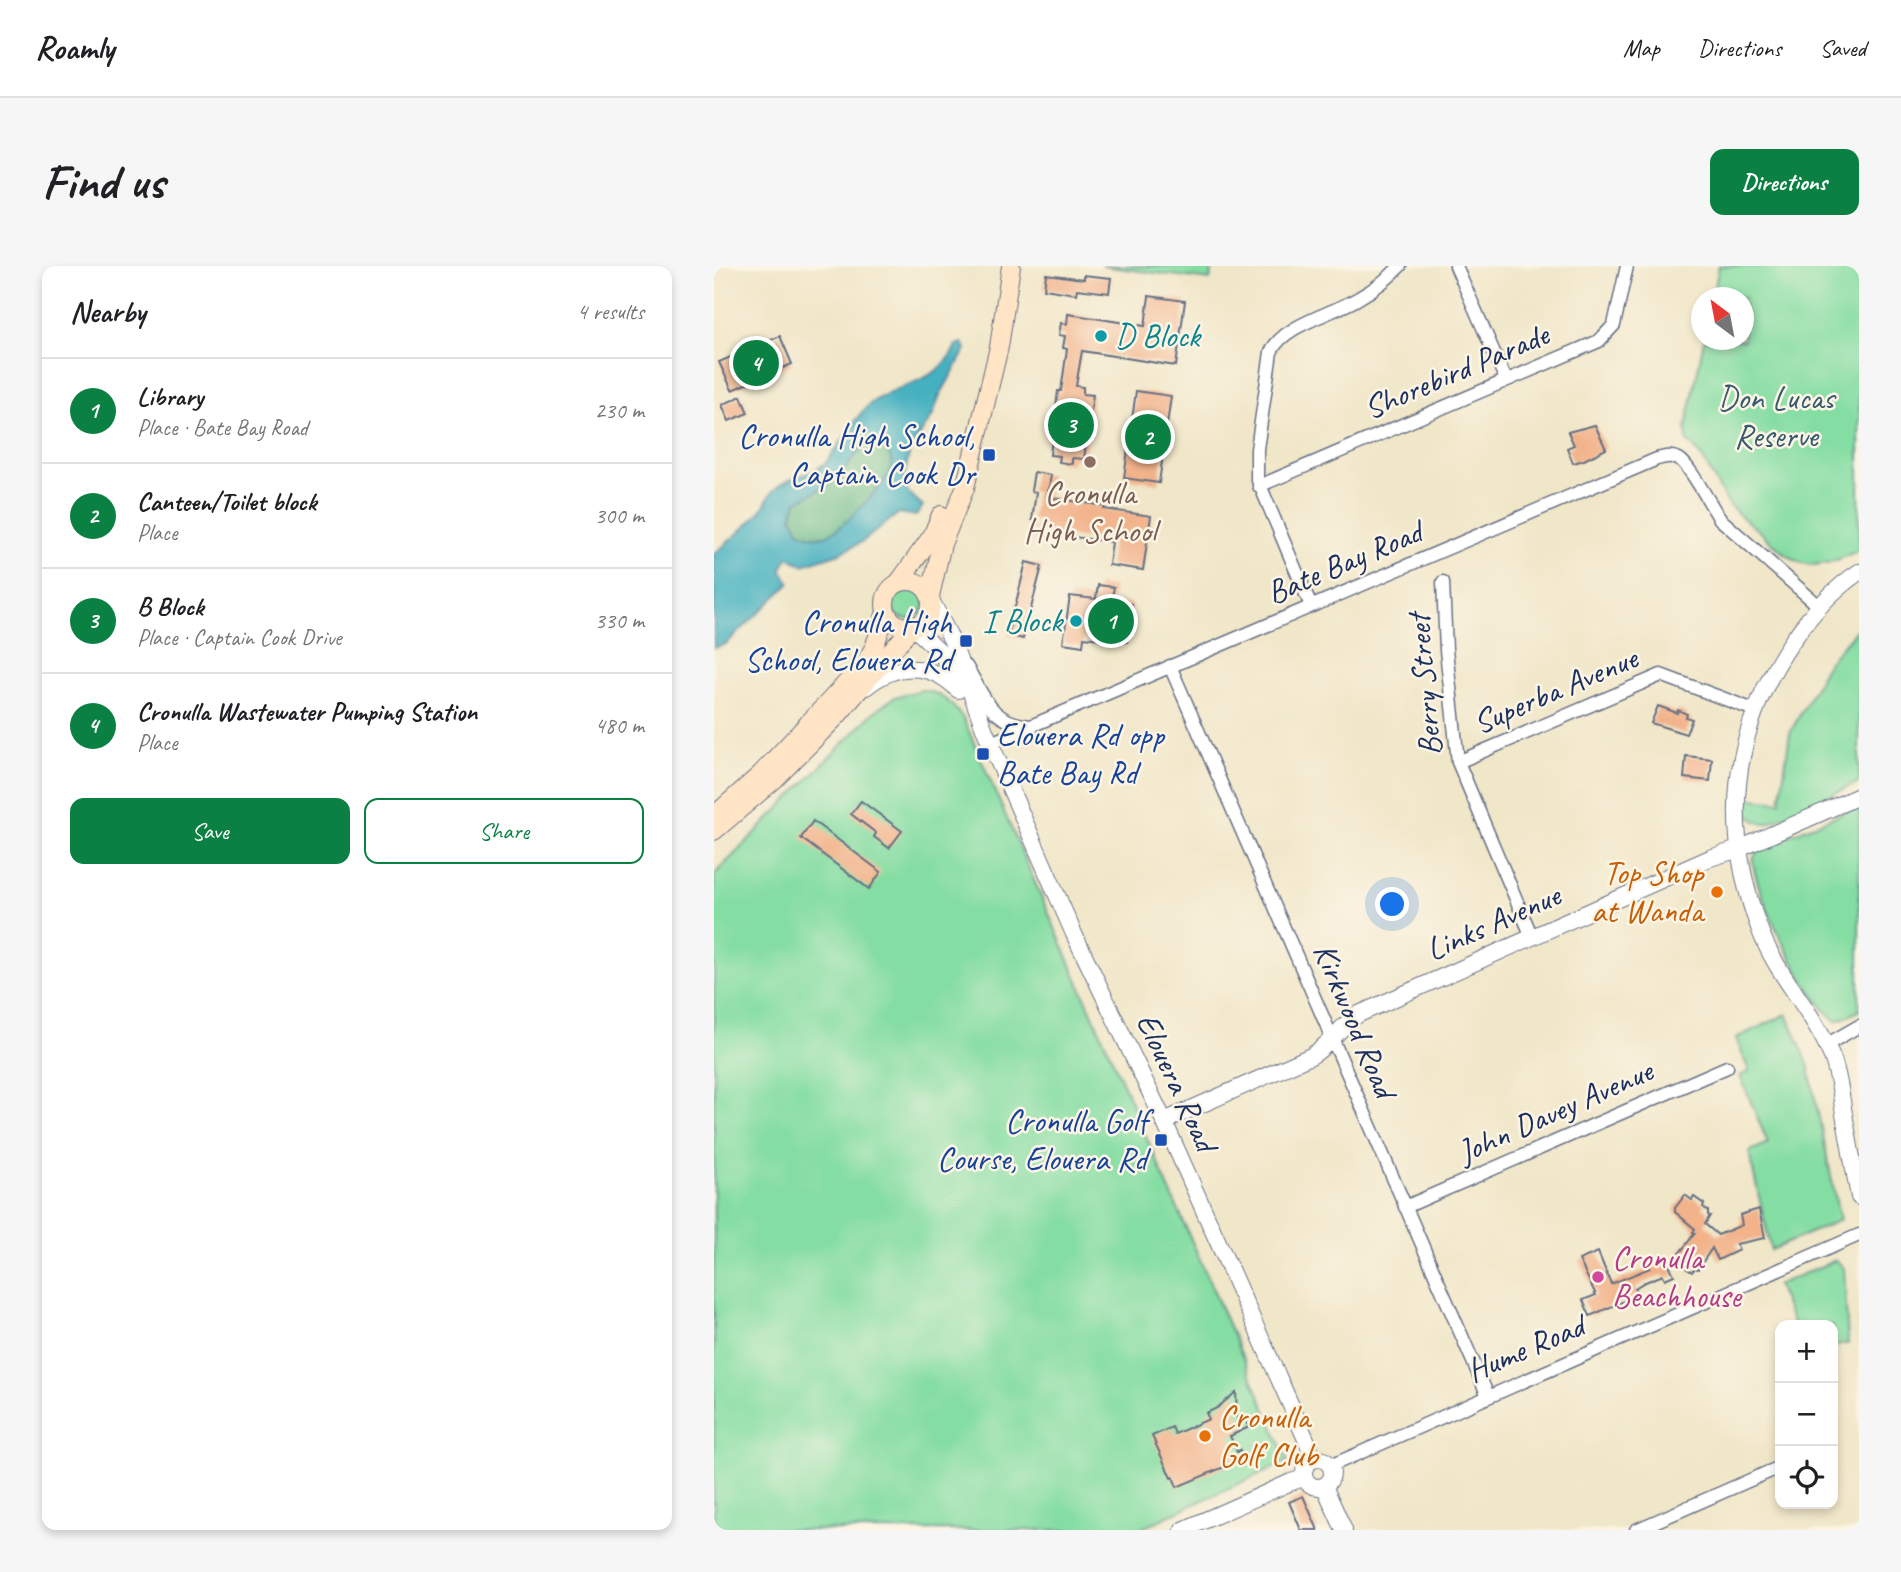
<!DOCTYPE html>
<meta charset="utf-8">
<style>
:root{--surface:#fff;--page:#f6f6f6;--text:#202124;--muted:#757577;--line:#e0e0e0;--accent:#0b8043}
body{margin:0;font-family:Caveat,sans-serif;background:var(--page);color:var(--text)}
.controls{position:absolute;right:21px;bottom:21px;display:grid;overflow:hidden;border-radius:14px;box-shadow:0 4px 10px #0003}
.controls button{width:63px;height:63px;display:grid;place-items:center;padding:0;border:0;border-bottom:2px solid var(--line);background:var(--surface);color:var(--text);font:35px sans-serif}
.compass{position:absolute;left:977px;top:21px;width:63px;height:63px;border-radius:50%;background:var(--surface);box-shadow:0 4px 10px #0003;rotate:328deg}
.you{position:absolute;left:679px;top:639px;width:24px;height:24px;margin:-18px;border:5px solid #fff;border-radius:50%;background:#1a73e8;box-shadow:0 0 0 10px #1a73e833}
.badge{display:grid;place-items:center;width:46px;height:46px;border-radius:50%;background:var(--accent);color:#fff;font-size:23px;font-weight:700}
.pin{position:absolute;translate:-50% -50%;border:4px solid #fff;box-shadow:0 2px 7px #0006}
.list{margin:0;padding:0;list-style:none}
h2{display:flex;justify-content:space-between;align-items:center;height:91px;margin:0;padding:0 28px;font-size:30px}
h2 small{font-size:23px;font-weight:400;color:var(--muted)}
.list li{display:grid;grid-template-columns:46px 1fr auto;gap:21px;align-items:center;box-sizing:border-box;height:105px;padding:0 28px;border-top:2px solid var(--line)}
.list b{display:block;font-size:26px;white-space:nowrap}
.list p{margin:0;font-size:23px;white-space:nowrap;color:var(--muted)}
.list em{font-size:23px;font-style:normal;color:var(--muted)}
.actions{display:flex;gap:14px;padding:21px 28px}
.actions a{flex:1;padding:16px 0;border:2px solid var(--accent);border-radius:14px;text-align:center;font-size:24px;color:var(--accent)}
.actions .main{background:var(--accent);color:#fff}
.icon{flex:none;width:38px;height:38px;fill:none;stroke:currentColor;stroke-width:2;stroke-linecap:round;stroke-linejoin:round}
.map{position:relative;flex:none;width:1145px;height:1264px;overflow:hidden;border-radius:14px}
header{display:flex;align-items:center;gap:42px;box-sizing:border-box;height:98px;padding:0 35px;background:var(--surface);border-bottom:2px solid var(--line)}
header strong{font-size:33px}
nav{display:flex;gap:38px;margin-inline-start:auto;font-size:24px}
.intro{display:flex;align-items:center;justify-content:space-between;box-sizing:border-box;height:168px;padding:0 42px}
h1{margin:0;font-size:49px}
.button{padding:18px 32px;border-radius:14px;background:var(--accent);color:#fff;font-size:24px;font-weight:700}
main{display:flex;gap:42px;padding:0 42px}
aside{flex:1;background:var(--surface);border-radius:14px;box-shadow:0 4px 10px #0003}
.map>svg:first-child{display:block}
.green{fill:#84dda3;stroke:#508680;stroke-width:2}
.forest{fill:#6bbc89;stroke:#437674;stroke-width:2}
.water{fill:#44b1c0;stroke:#30708f;stroke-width:2;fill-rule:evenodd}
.building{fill:#f2b38b}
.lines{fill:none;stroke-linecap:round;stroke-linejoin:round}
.minor-casing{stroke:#666f83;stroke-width:15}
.tertiary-casing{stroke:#666f83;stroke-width:18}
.secondary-casing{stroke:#666f83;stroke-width:20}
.minor{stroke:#fff;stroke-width:12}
.tertiary{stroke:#fff;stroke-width:16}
.secondary{stroke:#ffe4c6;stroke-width:18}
.culture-dot{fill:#0f9aa8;stroke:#fcf5e5;stroke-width:2.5}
.transit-dot{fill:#1a4fb4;stroke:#fcf5e5;stroke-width:2.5}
.education-dot{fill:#8d6e63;stroke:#fcf5e5;stroke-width:2.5}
.food-dot{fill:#e8710a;stroke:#fcf5e5;stroke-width:2.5}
.hotel-dot{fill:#d1479c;stroke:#fcf5e5;stroke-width:2.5}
.labels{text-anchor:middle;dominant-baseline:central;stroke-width:5;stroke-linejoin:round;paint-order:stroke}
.culture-label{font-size:33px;fill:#0d838f;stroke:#fcf5e5;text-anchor:start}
.street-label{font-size:33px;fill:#1b2f5e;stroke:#fcf5e5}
.park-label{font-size:33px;fill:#355a6f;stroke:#fcf5e5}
.transit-label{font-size:33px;fill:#164399;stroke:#fcf5e5;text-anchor:end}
.education-label{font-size:33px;fill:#785e54;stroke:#fcf5e5}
.food-label{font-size:33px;fill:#c56008;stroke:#fcf5e5;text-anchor:end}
.hotel-label{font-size:33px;fill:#b23c85;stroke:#fcf5e5;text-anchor:start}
</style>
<header>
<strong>Roamly</strong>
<nav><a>Map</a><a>Directions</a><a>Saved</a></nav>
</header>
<div class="intro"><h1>Find us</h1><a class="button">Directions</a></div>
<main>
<aside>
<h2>Nearby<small>4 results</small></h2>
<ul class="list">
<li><span class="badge">1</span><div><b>Library</b><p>Place · Bate Bay Road</p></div><em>230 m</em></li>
<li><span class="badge">2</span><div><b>Canteen/Toilet block</b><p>Place</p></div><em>300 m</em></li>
<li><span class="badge">3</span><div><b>B Block</b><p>Place · Captain Cook Drive</p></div><em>330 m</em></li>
<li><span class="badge">4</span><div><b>Cronulla Wastewater Pumping Station</b><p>Place</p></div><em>480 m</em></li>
</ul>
<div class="actions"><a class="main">Save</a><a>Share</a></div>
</aside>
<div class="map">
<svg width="1145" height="1264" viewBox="0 0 1145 1264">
<rect width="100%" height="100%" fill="#fcf5e5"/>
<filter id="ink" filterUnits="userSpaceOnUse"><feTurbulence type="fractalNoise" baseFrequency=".0143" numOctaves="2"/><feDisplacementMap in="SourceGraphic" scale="14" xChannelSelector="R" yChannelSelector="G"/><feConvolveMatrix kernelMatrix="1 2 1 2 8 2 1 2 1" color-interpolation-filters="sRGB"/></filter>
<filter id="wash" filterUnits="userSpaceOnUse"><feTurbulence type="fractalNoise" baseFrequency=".00686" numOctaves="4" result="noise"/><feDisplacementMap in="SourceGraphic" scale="28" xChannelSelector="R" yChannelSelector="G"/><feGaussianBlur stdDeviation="1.57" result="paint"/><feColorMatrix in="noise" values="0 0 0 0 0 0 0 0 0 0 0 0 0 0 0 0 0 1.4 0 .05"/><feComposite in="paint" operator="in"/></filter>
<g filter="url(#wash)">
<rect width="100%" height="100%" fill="#f0e6c8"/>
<g class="green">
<polygon points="388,0 498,0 496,14"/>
<path d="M 1005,0 L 1145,0 L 1145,284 C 1094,309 1086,302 1046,266 C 1036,257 1022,248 1014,237 C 1000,217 992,190 973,175 L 972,162 L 990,74 L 1030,74 L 1030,32 L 999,31 Z"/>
<circle cx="194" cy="336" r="17"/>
<path d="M 1145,361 L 1145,516 L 1054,557 C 1037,558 1031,547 1032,532 L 1066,536 L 1076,467 L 1115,395 Z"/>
<path d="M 208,424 C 228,427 237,437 249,452 L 574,1195 L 424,1264 L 0,1264 L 0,609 L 160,446 L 181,431 Z"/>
<path d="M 1145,540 L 1145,745 L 1123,755 C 1096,740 1039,625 1039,593 L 1044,584 L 1050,580 Z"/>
<polygon points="1073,748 1094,798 1126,954 1057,984 1035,886 1054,877 1026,810 1035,805 1022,772"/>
<polygon points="1122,994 1130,1002 1134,1078 1126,1078 1119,1081 1119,1059 1080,1059 1063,1019"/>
</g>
<path class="forest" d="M 169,175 C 174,184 178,191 177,201 C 175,216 126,266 111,270 C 101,272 93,269 85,265 L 78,250 L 82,236 L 123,214 L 150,178 Z"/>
<path class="water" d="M 249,77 L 252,83 L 225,131 L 219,149 L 196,184 L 190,210 L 193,225 L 209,240 L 202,250 L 185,247 L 148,276 L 126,287 L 89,299 L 74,291 L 67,304 L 76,317 L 12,378 L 0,382 L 0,288 C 15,275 31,262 44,248 C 52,241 53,229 62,222 C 76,210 98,209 110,198 C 129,179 140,149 160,135 C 188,116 228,116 242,79 ZM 170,176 C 174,184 179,193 177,202 C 174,216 126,265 112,270 C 102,273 93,269 85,265 L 78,250 L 82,236 L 123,214 L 150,178 Z"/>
<g id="blocks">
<g class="building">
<polygon points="332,8 370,13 370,9 397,12 395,27 363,23 362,28 330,23"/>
<polygon points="435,30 471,35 462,100 368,85 362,120 369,121 369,128 379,129 370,193 358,192 358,198 345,196 346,190 336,189 344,125 347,125 353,83 349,82 351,70 345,69 347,57 353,58 354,48 431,60"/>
<polygon points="66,70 78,98 18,124 5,96"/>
<polygon points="422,125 457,130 445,217 410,212"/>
<polygon points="27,130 34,147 15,155 8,139"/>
<polygon points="881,159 892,183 870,194 859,197 853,182 860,179 854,166"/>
<polygon points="320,206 337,209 333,231 391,240 390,243 437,250 429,304 395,299 398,276 322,266 324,254 318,254 322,226 317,225"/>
<polygon points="312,296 328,300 309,373 294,369"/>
<polygon points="384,319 400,321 397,336 418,338 413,376 370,371 369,380 349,377 356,330 382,333"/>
<polygon points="944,440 963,447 964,444 973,448 972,451 978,453 972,468 937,457"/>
<polygon points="972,490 998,493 996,515 970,512"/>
<polygon points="147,535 188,565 175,582 160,571 162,567 137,548"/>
<polygon points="99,555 167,606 155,623 87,572"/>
<polygon points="971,929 978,934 980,931 990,938 989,941 994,945 994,949 996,950 991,958 1004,969 1028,959 1026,949 1045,943 1051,972 1022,978 1025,984 1004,994 998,982 984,1003 981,1002 978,1006 960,994 981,967 979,966 981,963 961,946 961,942"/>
<polygon points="884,986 897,1018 936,1002 934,997 951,990 960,1009 951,1013 949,1009 929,1017 921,1022 924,1029 876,1050 869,1034 882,1029 865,994"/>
<polygon points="522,1126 523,1152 529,1149 535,1161 516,1170 523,1186 526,1184 529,1193 463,1221 459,1211 457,1212 438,1170 458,1161 461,1168 495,1153 492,1147 503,1142"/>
<polygon points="589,1230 604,1264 587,1264 575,1236"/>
</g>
</g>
</g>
<g filter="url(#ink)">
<use href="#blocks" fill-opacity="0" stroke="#666f83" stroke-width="2"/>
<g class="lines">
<g class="minor-casing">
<g id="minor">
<polyline points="742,0 792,114"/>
<polyline points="545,220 885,75 900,59 913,0"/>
<polyline points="729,316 732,384 744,496 818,671"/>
<path d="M 597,340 L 543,212 L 543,183 L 557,86 C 569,59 618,48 643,33 C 659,24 674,13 686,0"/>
<path d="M 252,400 C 271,431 275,456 316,460"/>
<polyline points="456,400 774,1130"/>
<path d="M 277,477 L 943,193 C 951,191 957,189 965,193 C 975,198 997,240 1006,253 L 1105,340"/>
<polyline points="744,496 947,409 1040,444"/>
<polyline points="1112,779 1145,760"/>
<polyline points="691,941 1013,801"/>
<polyline points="616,1200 1145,969"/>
<polyline points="922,1264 1066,1201"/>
</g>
</g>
<g class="tertiary-casing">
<g id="tertiary">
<path d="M 1145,306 C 1118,324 1097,348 1079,374 C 1016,465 1007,564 1047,667 C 1064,711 1100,746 1118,791 C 1125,809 1127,829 1130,848 C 1135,876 1140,904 1145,931"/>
<polyline points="216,332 238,375 271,465 360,668 450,855 595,1180 598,1194"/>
<polyline points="199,361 227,387 245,417"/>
<path d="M 152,421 C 182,397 216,395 244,424"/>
<path d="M 450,855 L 597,790 C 616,779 626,760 645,748 L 996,592 L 1025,583 L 1145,530"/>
<circle cx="604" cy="1207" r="14"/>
<polyline points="610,1220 630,1264"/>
<polyline points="469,1264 577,1216 590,1212"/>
</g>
</g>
<g class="secondary-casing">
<g id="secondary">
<circle cx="194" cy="338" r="23"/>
<polyline points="185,316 218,270 227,249"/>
<polyline points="216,330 228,278 251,222 285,81 297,0"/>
<polyline points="0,550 47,508 151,397 160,382 172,346"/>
<polyline points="0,565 60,514 123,450 198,361"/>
</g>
</g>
<use href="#minor" class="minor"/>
<use href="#tertiary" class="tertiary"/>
<use href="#secondary" class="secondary"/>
</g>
</g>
<g class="culture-dot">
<circle cx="387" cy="70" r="7"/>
<circle cx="362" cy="355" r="7"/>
</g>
<g class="transit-dot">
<rect x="268" y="182" width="14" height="14" rx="3.5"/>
<rect x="245" y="368" width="14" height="14" rx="3.5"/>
<rect x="262" y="481" width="14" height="14" rx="3.5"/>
<rect x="440" y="867" width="14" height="14" rx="3.5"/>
</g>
<circle class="education-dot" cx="376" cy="196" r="7"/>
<g class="food-dot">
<circle cx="1003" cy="626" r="7"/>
<circle cx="491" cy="1170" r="7"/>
</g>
<circle class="hotel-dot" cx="884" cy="1011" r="7"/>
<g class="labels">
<g class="culture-label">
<text x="401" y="70">D Block</text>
<text x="348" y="355" text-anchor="end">I Block</text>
</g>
<g class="street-label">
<text transform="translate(742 105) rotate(-23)">Shorebird Parade</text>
<text transform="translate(630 296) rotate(-23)">Bate Bay Road</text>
<text transform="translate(710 419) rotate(-95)">Berry Street</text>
<text transform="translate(841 424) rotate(-23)">Superba Avenue</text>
<text transform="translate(779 656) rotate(-24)">Links Avenue</text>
<text transform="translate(641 754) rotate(67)">Kirkwood Road</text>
<text transform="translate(463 816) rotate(65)">Elouera Road</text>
<text transform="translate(841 845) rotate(-24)">John Davey Avenue</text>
<text transform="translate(811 1082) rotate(-23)">Hume Road</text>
</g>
<g class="park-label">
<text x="1062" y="132">Don Lucas<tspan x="1062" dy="38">Reserve</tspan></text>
</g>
<g class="transit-label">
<text x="261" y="170">Cronulla High School,<tspan x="261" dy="38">Captain Cook Dr</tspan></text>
<text x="238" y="356">Cronulla High<tspan x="238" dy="38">School, Elouera Rd</tspan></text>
<text x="283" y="469" text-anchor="start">Elouera Rd opp<tspan x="283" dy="38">Bate Bay Rd</tspan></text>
<text x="433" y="855">Cronulla Golf<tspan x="433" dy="38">Course, Elouera Rd</tspan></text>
</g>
<g class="education-label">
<text x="376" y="227">Cronulla<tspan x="376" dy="38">High School</tspan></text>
</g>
<g class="food-label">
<text x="989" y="607">Top Shop<tspan x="989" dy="38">at Wanda</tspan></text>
<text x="505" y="1151" text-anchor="start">Cronulla<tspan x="505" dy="38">Golf Club</tspan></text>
</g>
<g class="hotel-label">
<text x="898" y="992">Cronulla<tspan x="898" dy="38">Beachhouse</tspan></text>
</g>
</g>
</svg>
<div class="controls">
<button>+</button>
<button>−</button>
<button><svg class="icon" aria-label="locate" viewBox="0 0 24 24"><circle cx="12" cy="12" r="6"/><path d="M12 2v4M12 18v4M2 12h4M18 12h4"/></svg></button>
</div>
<svg class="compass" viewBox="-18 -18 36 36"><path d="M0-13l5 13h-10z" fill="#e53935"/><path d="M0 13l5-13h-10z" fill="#757577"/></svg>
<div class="you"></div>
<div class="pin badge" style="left:397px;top:355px">1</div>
<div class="pin badge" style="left:434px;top:171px">2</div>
<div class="pin badge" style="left:357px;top:159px">3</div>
<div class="pin badge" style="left:42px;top:97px">4</div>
</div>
</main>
